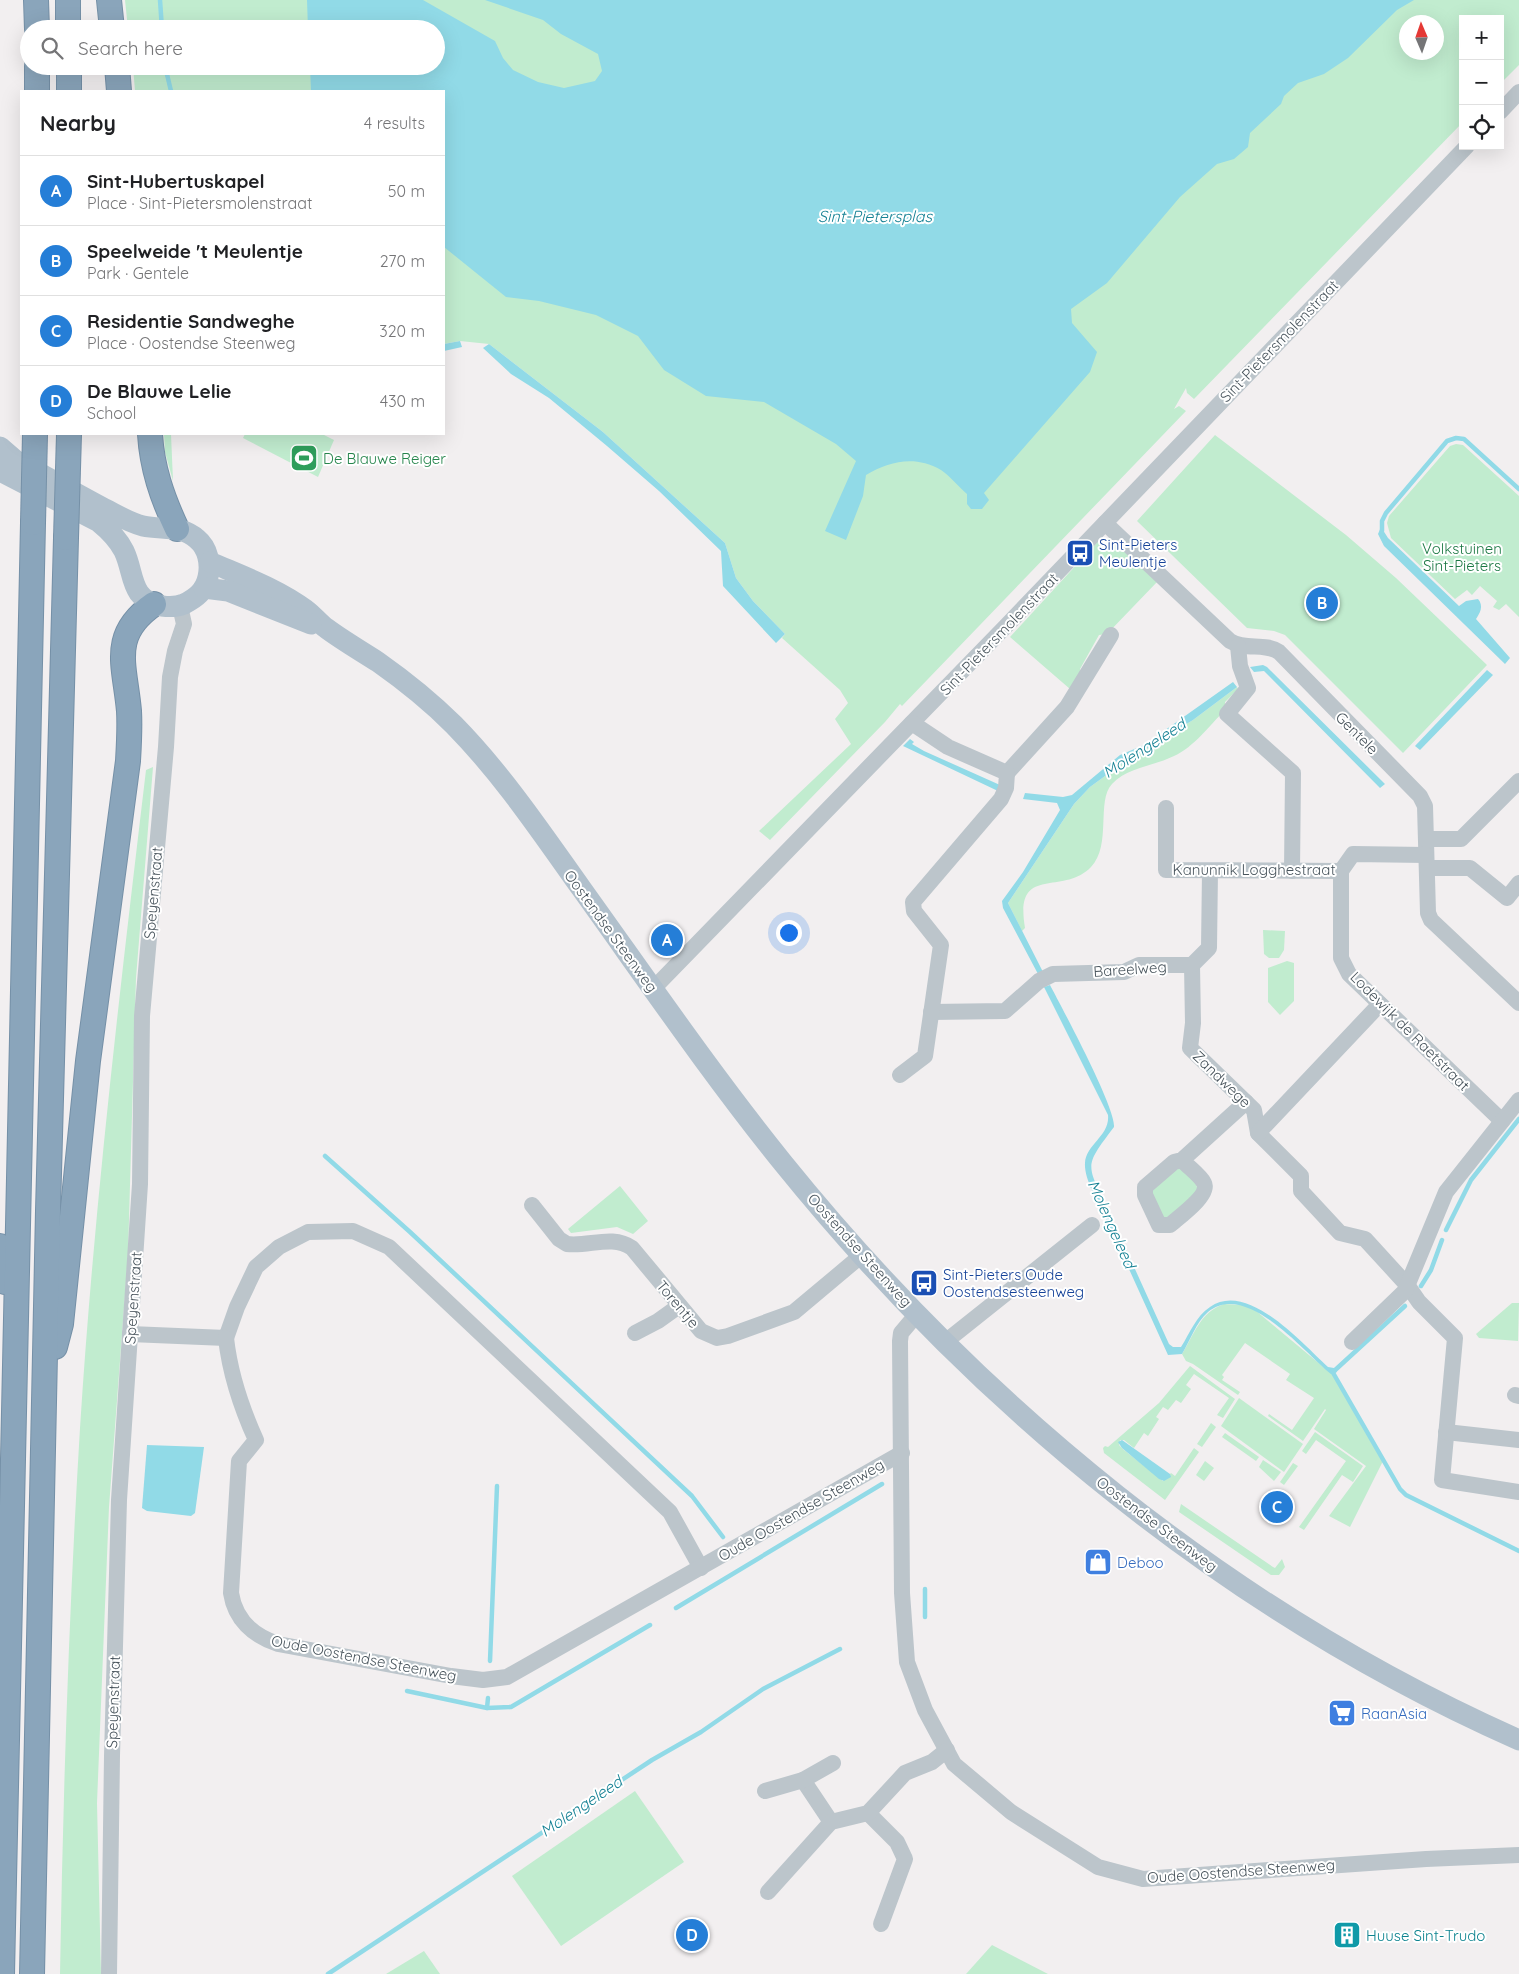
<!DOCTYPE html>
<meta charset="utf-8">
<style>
:root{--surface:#fff;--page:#f2f2f2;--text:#202124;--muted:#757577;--line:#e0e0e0;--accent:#257ed7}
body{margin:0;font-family:Quicksand,sans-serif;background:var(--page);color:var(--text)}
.controls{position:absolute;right:15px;top:15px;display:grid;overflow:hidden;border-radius:0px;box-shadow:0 5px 20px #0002}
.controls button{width:45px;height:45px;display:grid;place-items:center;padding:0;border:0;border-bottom:1px solid var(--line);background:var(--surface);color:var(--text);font:25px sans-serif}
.compass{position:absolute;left:1399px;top:15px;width:45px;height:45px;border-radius:50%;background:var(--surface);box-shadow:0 5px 20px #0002;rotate:358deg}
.you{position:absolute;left:788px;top:932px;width:18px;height:18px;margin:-12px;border:4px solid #fff;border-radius:50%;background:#1a73e8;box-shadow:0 0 0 8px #1a73e833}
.badge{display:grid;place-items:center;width:32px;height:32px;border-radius:50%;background:var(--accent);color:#fff;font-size:16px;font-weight:700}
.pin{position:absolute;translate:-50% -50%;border:2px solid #fff;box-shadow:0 1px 5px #0006}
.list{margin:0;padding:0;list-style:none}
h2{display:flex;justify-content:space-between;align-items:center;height:65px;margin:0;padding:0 20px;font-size:21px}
h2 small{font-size:16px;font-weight:400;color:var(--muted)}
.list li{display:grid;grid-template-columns:32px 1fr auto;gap:15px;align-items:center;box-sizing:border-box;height:70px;padding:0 20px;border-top:1px solid var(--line)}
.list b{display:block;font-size:19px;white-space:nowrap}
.list p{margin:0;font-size:16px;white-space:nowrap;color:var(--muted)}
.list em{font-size:16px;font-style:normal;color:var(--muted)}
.icon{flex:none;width:28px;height:28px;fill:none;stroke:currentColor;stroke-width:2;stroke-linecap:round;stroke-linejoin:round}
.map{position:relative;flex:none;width:1519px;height:1974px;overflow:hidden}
.search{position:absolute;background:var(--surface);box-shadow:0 5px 20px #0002;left:20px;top:20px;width:425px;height:55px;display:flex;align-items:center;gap:12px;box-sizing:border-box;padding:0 18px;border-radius:28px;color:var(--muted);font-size:19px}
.panel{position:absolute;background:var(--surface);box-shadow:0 5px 20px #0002;left:20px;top:90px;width:425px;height:345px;border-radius:0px}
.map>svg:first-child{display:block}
.green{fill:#c1eccf;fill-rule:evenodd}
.water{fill:#91dae7}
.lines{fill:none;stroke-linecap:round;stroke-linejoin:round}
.stream{stroke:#91dae7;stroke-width:4.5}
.highway-casing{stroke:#7590a7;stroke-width:26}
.minor{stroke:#bcc5cb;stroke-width:16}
.major{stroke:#b1c0cc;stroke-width:21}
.highway{stroke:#8aa5bb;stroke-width:24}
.highway-bridge-casing{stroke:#7590a7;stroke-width:26;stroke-linecap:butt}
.highway-bridge{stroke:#8aa5bb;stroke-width:24}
.labels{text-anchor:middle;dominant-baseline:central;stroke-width:4;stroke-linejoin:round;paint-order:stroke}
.street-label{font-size:15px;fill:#48545c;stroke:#fff}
.leisure-label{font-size:15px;fill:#27864d;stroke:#fff;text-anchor:start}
.transit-label{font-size:15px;fill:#164399;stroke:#fff;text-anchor:start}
.park-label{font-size:15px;fill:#1d7945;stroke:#fff}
.shop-label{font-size:15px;fill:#366cbe;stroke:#fff;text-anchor:start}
.culture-label{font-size:15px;fill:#0d838f;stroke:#fff;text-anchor:start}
.water-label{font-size:16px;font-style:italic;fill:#158194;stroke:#fff}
</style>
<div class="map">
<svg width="1519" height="1974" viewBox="0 0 1519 1974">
<rect width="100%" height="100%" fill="#f2eff0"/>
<g class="green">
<path d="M 125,0 L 1519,0 L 1519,65 L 1500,84 L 1500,19 L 1463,19 L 1463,122 L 1194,399 L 1187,393 L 1186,388 L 1174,409 L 1179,406 L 1186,411 L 902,706 L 900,704 L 885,722 L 770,840 L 759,831 L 851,744 L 835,719 L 848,703 L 840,690 L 782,638 L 785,634 L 753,601 L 736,578 L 725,543 L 603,432 L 489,344 L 460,341 L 444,344 L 444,91 L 135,91 L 133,66 L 436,66 L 436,29 L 128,29 ZM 1406,22 L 1436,22 L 1436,52 L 1406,52 Z"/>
<polygon points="164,434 171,434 173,481 165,452"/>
<polygon points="245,434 322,434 334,440 318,477 243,438"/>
<polygon points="1215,435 1346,535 1396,578 1487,665 1403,753 1285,635 1274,631 1247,628 1137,521"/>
<polygon points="1456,444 1463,445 1519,496 1519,617 1506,604 1499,610 1493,607 1497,601 1480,586 1472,595 1467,590 1455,599 1391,538 1387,523 1389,516 1450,446"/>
<polygon points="1102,537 1112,540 1157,582 1107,634 1099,635 1080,669 1082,675 1070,689 1010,637"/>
<path d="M 1237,687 L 1238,689 L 1225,702 L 1225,710 C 1210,725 1194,747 1174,756 C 1154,766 1128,767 1112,784 C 1096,801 1112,845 1091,867 C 1062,897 1014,863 1025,928 L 1022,931 L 1008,903 L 1074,804 L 1090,787 L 1123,763 L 1193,720 Z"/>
<path d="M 153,767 L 136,978 L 128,1254 L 109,1507 L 97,1803 L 101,1974 L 60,1974 C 63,1792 69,1610 80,1428 C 94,1208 120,989 146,770 Z"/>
<polygon points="1263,930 1285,931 1284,950 1279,958 1269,958 1264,954"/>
<polygon points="1287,961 1294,963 1294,1001 1280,1015 1268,1002 1268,968"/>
<path d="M 1177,1168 C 1188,1169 1196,1181 1198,1191 L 1169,1219 L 1164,1219 L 1151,1196 L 1153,1189 Z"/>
<polygon points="620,1186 648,1221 633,1234 617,1227 571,1233 568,1229"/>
<polygon points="1512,1303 1519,1303 1518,1341 1479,1338 1476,1334"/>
<path d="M 1224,1304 L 1244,1305 L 1255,1310 L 1327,1370 L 1334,1374 L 1383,1461 L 1350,1527 L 1329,1516 L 1366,1466 L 1314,1429 L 1326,1410 L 1325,1409 L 1303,1441 L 1268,1416 L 1269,1414 L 1292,1430 L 1314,1398 L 1286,1380 L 1290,1374 L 1245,1343 L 1222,1375 L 1224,1377 L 1222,1380 L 1240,1392 L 1238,1395 L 1193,1364 L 1186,1361 L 1182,1354 C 1194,1335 1200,1312 1224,1304 Z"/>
<polygon points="1190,1366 1235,1399 1223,1418 1217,1415 1229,1398 1194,1374 1186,1385 1191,1389 1181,1403 1176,1400 1168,1410 1163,1407 1156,1417 1159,1419 1148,1436 1144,1433 1134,1448 1124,1440 1120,1440 1119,1445 1124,1450 1163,1481 1171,1473 1175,1476 1194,1448 1199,1452 1165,1500 1104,1453 1103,1448 1105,1446 1108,1447 1159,1403"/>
<polygon points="1239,1398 1303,1444 1284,1472 1221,1426"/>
<polygon points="1211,1423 1216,1427 1202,1447 1197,1444"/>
<polygon points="1315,1432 1363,1466 1353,1482 1342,1475 1304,1530 1299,1527 1346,1461 1316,1440 1306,1454 1302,1451"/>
<polygon points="1225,1433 1259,1457 1256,1461 1222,1437"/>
<polygon points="1263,1460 1281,1472 1274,1481 1259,1467"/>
<polygon points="1205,1461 1214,1468 1204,1481 1196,1475"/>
<polygon points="1293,1463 1298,1466 1284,1485 1280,1482"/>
<polygon points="1181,1504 1273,1567 1275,1568 1282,1559 1285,1567 1279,1575 1271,1575 1179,1512"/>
<polygon points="635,1791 684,1862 561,1946 512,1876"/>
<polygon points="992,1945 1048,1974 966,1974"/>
<polygon points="424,1951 440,1974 386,1974"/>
</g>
<g class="water">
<path d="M 307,0 L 423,0 L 495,41 L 503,58 L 513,70 L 538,82 L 564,88 L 595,81 L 602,71 L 598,54 L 561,34 L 543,20 L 485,0 L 1414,0 L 1397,10 L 1348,58 L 1324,74 L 1298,83 L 1284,96 L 1281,104 L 1250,133 L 1248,147 L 1234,159 L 1217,164 L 1180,197 L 1107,283 L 1071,309 L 1072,323 L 1097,352 L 1090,372 L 984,493 L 989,500 L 982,509 L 971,509 L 967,504 L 967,494 C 959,487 950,476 941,470 C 915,455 890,461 866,475 L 863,496 L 846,540 L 825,531 L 856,461 L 836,444 L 764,402 L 706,396 L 664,370 L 638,336 L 596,315 L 539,301 L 506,297 L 444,247 L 444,91 L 311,91 L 310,66 L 436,66 L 436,29 L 308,29 Z"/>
<polygon points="460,341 462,347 444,351 444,344"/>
<polygon points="489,344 603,432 725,543 736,578 753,601 785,634 776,643 723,586 721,551 659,491 607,446 549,398 511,374 483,348"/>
<path d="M 1381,527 L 1388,538 L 1459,606 L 1466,601 L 1478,599 C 1484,606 1480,613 1476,619 L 1510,658 L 1505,664 L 1384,546 L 1378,534 Z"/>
<polygon points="1263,665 1267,667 1385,784 1380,788 1264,671 1254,672 1250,667"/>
<polygon points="1487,670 1493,675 1420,750 1415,746"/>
<polygon points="1233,682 1237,687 1193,720 1123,763 1090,787 1074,804 1008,903 1043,972 1038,974 1003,908 1002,901 1023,872 1060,810 1057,803 1023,799 1025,793 1063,797 1072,795 1120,755 1144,745"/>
<polygon points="910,739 914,742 912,744 924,751 1000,785 998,791 903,746"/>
<path d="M 1050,985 C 1062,1008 1116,1108 1114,1127 C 1083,1168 1087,1163 1107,1209 L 1102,1211 C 1096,1198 1084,1178 1085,1163 C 1086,1144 1110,1136 1108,1115 L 1044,987 Z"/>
<path d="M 1112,1223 L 1115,1225 L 1169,1344 L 1173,1347 L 1181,1347 C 1190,1333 1196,1316 1210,1307 C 1247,1280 1302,1343 1328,1367 L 1334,1368 L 1337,1372 L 1331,1374 C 1304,1352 1246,1280 1208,1312 C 1196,1322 1190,1341 1182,1354 L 1168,1355 L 1109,1225 Z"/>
<polygon points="1122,1440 1170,1474 1171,1477 1164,1481 1159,1479 1122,1448 1118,1442"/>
<polygon points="147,1445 204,1447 195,1513 191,1516 147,1511 142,1508"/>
</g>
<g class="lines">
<g class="stream">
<polyline points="160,0 162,29"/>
<polyline points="165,66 171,91"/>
<polyline points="1382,531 1382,521 1386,513 1447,441 1456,438 1464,439 1519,489"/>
<polyline points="325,1156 410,1232 692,1496 723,1537"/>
<polyline points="1102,1205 1112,1227"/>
<polyline points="1446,1230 1471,1180 1519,1119"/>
<polyline points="1421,1286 1431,1270 1442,1240"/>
<polyline points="1332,1371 1400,1489 1406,1495 1519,1551"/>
<polyline points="1333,1372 1405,1306"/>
<polyline points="676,1608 882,1484"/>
<polyline points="925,1617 925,1589"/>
<polyline points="490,1661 497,1486"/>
<polyline points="407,1691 487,1708 488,1698"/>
<polyline points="487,1708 511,1707 650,1625"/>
<polyline points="328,1974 652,1760 701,1732 763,1689 840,1649"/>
</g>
<g class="highway-casing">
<g id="highway">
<polyline points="36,0 37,29"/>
<polyline points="68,0 68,29"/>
<polyline points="109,0 112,29"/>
<polyline points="37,66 37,91"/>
<polyline points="69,66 69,91"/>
<polyline points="117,66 119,91"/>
<path d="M 150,434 C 152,468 162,497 177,529"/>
<polyline points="0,1246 5,1282"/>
<path d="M 55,1347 L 61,1324 L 88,1061 L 128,761 C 129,744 130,728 129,711 C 125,665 109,635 154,604"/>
<polyline points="2,1974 33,523"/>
<polyline points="32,1974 48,1211 66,538"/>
</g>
</g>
<g class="minor">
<polyline points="1500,112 1519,92"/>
<path d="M 1105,523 L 1230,641 C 1246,651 1264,642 1279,652 L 1420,796 L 1425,806 L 1428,913 L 1431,920 L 1519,1003"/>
<polyline points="1238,646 1240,666 1248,688 1227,714 1293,773 1292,871"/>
<polyline points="1007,773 1067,707 1111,635"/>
<polyline points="1166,808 1166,870 1341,871 1353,854 1426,855"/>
<polyline points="1426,839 1461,839 1519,781"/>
<polyline points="1427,868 1470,868 1507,898 1519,883"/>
<polyline points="1210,871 1209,948 1192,965 1193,1023 1190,1048 1254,1110 1258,1133 1301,1176 1301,1191 1340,1233 1365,1239 1408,1286 1419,1302 1455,1338 1442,1480 1519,1492"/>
<polyline points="1341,871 1341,958 1349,974 1502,1121"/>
<polyline points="653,989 1006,626 1467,146"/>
<polyline points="931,1012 1005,1011 1039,981 1053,974 1124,972 1139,965 1192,965"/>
<polyline points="900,1075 925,1056 941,945 914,911 913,902 1001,799 1006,788 1007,773 948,747 912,723"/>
<polyline points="1258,1133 1380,1004"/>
<path d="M 1182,1160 C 1188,1167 1200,1175 1204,1183 C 1210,1195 1179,1217 1170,1225 L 1159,1225 L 1145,1195 L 1145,1187 L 1174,1162 L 1182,1160 L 1246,1102"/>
<path d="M 532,1205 L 559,1239 L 567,1244 C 589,1247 612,1234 632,1248 L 701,1331 L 717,1338 L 728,1336 L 794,1312 L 862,1255"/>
<polyline points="917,1314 901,1333 900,1341 902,1593 907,1662 925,1710 954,1764 1011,1812 1098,1867 1143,1879 1426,1859 1519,1855"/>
<polyline points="635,1333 658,1321 679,1306"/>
<polyline points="130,1334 226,1338 237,1307 256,1267 279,1247 308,1232 353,1231 389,1247 670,1512 701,1568"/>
<path d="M 226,1338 C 230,1374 241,1407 256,1440 L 239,1461 L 231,1593 C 235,1619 253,1636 278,1644 L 451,1676 L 483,1680 L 507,1677 L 902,1453"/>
<polyline points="945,1342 1092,1225"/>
<polyline points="1352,1342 1405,1291 1446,1192 1519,1100"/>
<polyline points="1515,1395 1519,1396"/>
<polyline points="1446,1432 1519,1440"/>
<polyline points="803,1780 831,1822"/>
<polyline points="765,1791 803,1780 833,1763"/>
<polyline points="868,1813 897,1842 905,1859 881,1924"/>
<polyline points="768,1892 831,1822 868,1813 905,1773 932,1762 947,1750"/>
<polyline points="109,1974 112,1756 119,1500 140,1184 142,1016 166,747 170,677 175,651 184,624 180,606"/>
</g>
<g class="major">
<path d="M 0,447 L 15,460 C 45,476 75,493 105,509 C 117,515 130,523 143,526 C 162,530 182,525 197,539 C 208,548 211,564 208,577 C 205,591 196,598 184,604 C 177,607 169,607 162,606 C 129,600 135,574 124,551 C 118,539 110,531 99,522 L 0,471"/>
<path d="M 210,562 C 242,576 278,589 306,610 C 313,615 319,623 326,628 C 342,640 361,651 378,662 C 405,681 431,702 454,725 C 503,775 541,832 581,888 C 647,980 712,1075 783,1163 C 980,1407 1232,1613 1519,1740"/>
<polyline points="204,588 228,591 311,624"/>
</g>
<use href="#highway" class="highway"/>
<g class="highway-bridge-casing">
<g id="highway-bridge">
<polyline points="33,523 35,434"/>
<polyline points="66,538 69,434"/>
</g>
</g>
<use href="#highway-bridge" class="highway-bridge"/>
</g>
<defs>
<g id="stadium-square" transform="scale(1.4375)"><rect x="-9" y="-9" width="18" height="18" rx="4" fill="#2e9e5b" stroke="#fff"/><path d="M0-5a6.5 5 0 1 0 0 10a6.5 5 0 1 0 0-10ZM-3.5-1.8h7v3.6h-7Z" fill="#fff"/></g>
<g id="bus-square" transform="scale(1.4375)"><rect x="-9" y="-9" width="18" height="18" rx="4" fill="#1a4fb4" stroke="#fff"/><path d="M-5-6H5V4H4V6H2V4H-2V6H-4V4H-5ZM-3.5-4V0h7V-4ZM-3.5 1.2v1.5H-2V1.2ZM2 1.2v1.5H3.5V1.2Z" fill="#fff"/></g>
<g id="shop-square" transform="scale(1.4375)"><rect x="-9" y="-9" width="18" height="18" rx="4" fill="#3f7fe0" stroke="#fff"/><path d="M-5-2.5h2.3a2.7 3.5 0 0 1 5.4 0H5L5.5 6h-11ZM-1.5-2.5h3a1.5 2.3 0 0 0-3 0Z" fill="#fff"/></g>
<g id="supermarket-square" transform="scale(1.4375)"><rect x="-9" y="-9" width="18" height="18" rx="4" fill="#3f7fe0" stroke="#fff"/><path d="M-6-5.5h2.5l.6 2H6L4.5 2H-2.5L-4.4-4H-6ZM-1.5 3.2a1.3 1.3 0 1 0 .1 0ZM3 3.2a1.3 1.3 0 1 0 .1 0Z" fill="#fff"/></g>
<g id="building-square" transform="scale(1.4375)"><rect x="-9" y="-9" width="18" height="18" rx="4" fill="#0f9aa8" stroke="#fff"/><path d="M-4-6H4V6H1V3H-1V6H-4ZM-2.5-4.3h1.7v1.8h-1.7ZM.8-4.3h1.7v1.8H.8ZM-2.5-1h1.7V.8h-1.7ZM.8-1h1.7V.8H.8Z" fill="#fff"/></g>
</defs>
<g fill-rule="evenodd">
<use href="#stadium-square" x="304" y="458"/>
<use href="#bus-square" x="1080" y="553"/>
<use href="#bus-square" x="924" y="1283"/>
<use href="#shop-square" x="1098" y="1562"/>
<use href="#supermarket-square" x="1342" y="1713"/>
<use href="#building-square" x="1347" y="1935"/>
</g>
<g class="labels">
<g class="street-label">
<text transform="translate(1279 341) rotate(-46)">Sint-Pietersmolenstraat</text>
<text transform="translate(999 634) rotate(-46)">Sint-Pietersmolenstraat</text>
<text transform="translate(1357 733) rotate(45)">Gentele</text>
<text x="1254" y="869">Kanunnik Logghestraat</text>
<text transform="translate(153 893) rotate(-85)">Speyenstraat</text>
<text transform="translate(611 931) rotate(54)">Oostendse Steenweg</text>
<text transform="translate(1130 969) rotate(-4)">Bareelweg</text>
<text transform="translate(1410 1031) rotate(45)">Lodewijk de Raetstraat</text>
<text transform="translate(1222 1079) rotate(44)">Zandwege</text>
<text transform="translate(860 1250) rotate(48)">Oostendse Steenweg</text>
<text transform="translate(133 1298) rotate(-86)">Speyenstraat</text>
<text transform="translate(678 1304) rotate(50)">Torentje</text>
<text transform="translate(801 1510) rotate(-30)">Oude Oostendse Steenweg</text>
<text transform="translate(1157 1524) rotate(37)">Oostendse Steenweg</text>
<text transform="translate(364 1658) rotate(11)">Oude Oostendse Steenweg</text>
<text transform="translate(113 1702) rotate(-88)">Speyenstraat</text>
<text transform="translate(1241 1871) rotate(-4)">Oude Oostendse Steenweg</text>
</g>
<g class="leisure-label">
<text x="323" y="458">De Blauwe Reiger</text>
</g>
<g class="transit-label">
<text x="1099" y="544">Sint-Pieters<tspan x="1099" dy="17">Meulentje</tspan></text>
<text x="943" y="1274">Sint-Pieters Oude<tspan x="943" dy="17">Oostendsesteenweg</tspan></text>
</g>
<g class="park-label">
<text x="1462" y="548">Volkstuinen<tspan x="1462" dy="17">Sint-Pieters</tspan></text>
</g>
<g class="shop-label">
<text x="1117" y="1562">Deboo</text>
<text x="1361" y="1713">RaanAsia</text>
</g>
<g class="culture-label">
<text x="1366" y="1935">Huuse Sint-Trudo</text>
</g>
<g class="water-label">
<text x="875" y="216">Sint-Pietersplas</text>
<text transform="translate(1144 748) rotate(-33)">Molengeleed</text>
<text transform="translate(1112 1224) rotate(66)">Molengeleed</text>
<text transform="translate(581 1806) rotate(-34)">Molengeleed</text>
</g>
</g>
</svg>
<div class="controls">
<button>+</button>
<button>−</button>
<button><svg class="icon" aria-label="locate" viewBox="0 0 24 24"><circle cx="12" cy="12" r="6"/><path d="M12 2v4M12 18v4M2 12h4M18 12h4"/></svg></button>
</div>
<svg class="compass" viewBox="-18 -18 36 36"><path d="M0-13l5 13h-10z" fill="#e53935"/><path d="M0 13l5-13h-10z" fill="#757577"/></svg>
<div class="you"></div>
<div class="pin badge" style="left:667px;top:940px">A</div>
<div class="pin badge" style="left:1322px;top:603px">B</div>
<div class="pin badge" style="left:1277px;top:1507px">C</div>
<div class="pin badge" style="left:692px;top:1935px">D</div>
<div class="search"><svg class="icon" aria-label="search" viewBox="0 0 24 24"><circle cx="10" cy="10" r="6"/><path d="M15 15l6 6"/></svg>Search here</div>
<section class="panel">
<h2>Nearby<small>4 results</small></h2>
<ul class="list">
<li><span class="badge">A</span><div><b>Sint-Hubertuskapel</b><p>Place · Sint-Pietersmolenstraat</p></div><em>50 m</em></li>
<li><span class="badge">B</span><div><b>Speelweide 't Meulentje</b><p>Park · Gentele</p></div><em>270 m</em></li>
<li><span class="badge">C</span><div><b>Residentie Sandweghe</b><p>Place · Oostendse Steenweg</p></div><em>320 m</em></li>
<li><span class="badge">D</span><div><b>De Blauwe Lelie</b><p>School</p></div><em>430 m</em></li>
</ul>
</section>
</div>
